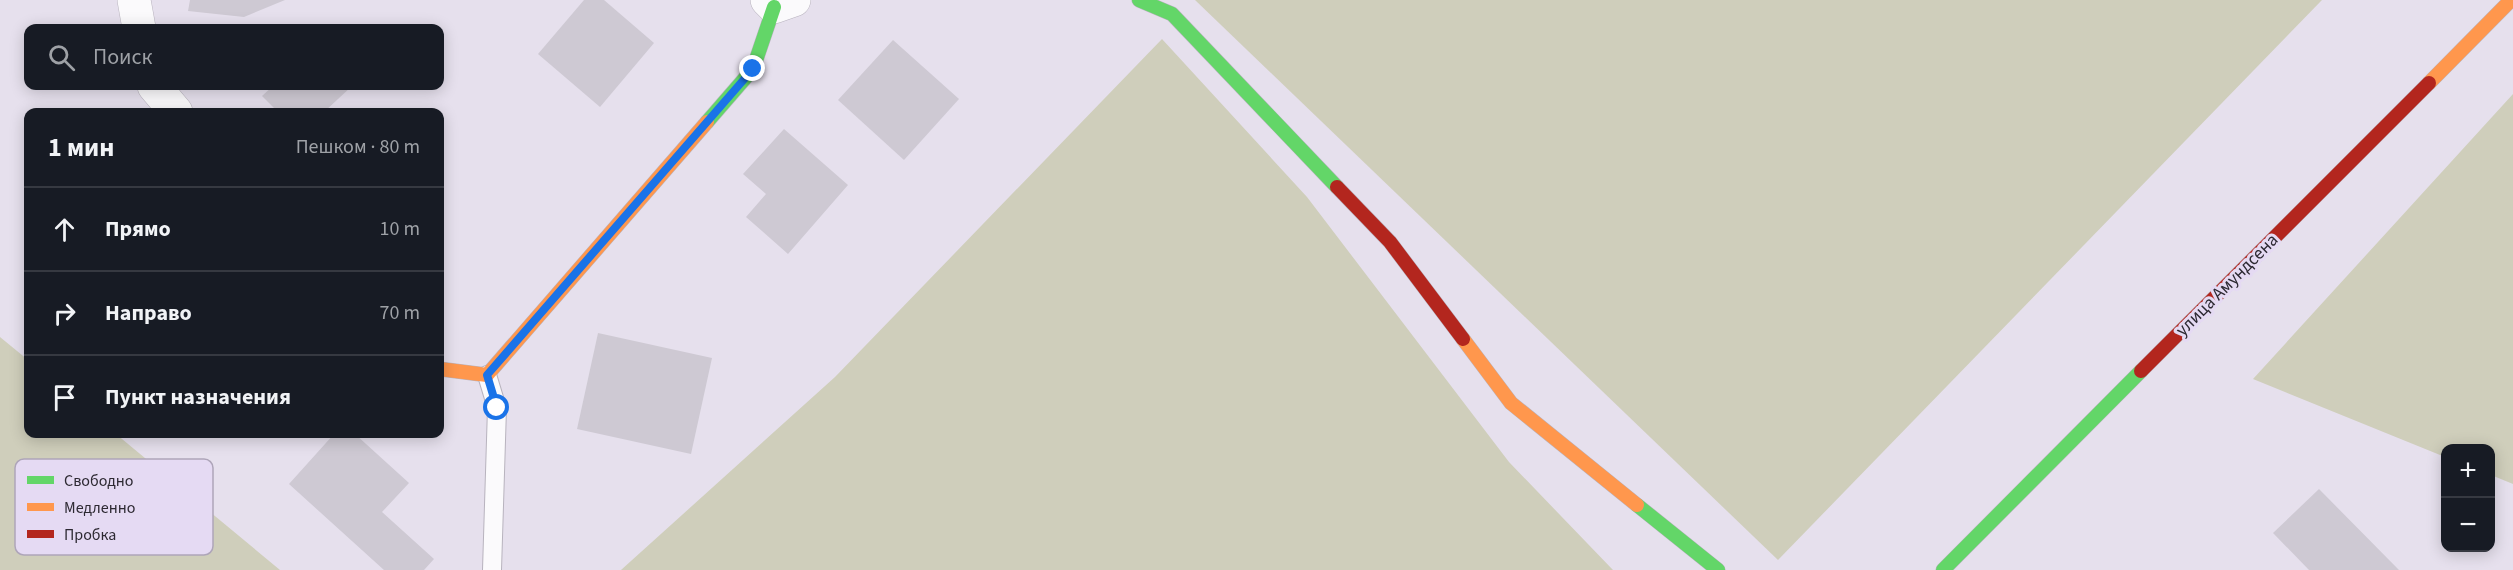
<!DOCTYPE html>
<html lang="ru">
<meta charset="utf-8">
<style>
:root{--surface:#171b24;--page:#242831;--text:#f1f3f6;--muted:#9ea1a6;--line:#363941}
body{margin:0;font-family:"Source Sans 3",sans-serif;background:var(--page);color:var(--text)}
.controls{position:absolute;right:18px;bottom:18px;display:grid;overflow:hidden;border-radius:12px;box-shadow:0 3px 15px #0003}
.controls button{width:54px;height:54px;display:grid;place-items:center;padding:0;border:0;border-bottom:2px solid var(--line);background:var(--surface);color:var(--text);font:30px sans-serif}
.stop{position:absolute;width:18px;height:18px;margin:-14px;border:4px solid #1a73e8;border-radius:50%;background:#fff}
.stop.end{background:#1a73e8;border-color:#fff;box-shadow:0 2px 6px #0008}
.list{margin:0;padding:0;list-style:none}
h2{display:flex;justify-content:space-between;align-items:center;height:78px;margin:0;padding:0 24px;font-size:26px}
h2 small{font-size:20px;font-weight:400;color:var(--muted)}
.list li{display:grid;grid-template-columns:39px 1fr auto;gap:18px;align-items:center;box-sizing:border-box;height:84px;padding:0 24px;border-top:2px solid var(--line)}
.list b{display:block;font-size:22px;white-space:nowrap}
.list em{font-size:20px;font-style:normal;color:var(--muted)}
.icon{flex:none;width:33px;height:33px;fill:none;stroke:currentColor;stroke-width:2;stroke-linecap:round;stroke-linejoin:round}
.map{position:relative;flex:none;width:2513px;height:570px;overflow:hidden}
.search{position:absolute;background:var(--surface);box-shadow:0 3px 15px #0003;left:24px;top:24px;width:420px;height:66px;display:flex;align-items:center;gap:15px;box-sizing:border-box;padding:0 21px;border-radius:12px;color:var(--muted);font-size:22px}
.panel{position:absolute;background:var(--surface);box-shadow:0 3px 15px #0003;left:24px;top:108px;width:420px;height:330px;border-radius:12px}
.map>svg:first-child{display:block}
.green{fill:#cfcebb}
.building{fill:#cec9d3}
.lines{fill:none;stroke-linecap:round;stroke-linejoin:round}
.lane-casing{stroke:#b8b3be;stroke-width:20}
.street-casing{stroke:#b8b3be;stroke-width:34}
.fast-casing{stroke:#b8b3be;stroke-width:15}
.slow-casing{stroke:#b8b3be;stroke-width:15}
.jam-casing{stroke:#b8b3be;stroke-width:15}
.lane{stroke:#fbfafc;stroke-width:18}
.street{stroke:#fbfafc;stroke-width:33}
.fast{stroke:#63d668;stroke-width:14}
.slow{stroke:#ff974d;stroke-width:14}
.jam{stroke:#b3261e;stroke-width:14}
.route{stroke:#1a73e8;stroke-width:8}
.labels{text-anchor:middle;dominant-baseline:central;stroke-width:6;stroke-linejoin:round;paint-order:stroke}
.street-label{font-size:18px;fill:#2d2932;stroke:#e5daf3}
.key{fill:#e5daf3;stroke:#aea5b9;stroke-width:1.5}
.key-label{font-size:16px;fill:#2d2932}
</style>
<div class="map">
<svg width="2513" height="570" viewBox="0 0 2513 570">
<rect width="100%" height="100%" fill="#e6e0ed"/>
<g class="green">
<polygon points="1195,0 2322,0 1778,560"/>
<polygon points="1162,39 1307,197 1509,462 1613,570 621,570 835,377"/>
<polygon points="2513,94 2513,484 2491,475 2490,448 2446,448 2445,457 2253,379"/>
<polygon points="0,337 28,360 28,434 116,434 280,570 0,570"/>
</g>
<g class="building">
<polygon points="190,0 285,0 244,17 188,11"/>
<polygon points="584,0 604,0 654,43 600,107 538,54"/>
<polygon points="893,40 959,99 904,160 838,100"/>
<polygon points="273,86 352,86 324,112 278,112 262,96"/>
<polygon points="784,129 848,185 788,254 746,217 766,194 743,174"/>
<polygon points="598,333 712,358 691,454 577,429"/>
<polygon points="334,434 355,434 409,483 382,512 434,559 424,570 384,570 289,484"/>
<polygon points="2319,489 2399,570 2309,570 2273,533"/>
</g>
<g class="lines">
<g class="lane-casing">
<polyline id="lane" points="487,375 497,408 492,570"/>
</g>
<g class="street-casing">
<g id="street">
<polyline points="134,0 139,28"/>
<polyline points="767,0 774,7 794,0"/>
<polyline points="154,86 176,112"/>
</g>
</g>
<g class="fast-casing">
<g id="fast">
<polyline points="1139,0 1172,14 1337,187"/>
<polyline points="707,122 753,69 774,7"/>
<polyline points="1637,505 1718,570"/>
<polyline points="1943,570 2141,371"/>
</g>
</g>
<g class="slow-casing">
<g id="slow">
<polyline points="2429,83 2511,0"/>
<polyline points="1463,339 1511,403 1637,505"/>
<polyline points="440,369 487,375 707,122"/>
</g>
</g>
<g class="jam-casing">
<g id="jam">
<polyline points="1337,187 1390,242 1463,339"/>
<polyline points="2141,371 2429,83"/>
</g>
</g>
<use href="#lane" class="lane"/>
<use href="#street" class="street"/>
<use href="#fast" class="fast"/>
<use href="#slow" class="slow"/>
<use href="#jam" class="jam"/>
</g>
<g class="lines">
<polyline class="route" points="497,408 487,375 753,69"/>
</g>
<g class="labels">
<g class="street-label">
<text transform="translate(2227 285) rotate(-45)">улица Амундсена</text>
</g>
</g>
<rect x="15" y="459" width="198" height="96" rx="9" class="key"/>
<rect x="27" y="476" width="27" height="8" fill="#63d668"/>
<rect x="27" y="503" width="27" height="8" fill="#ff974d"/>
<rect x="27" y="530" width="27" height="8" fill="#b3261e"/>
<g class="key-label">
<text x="64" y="486">Свободно</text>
<text x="64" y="513">Медленно</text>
<text x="64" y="540">Пробка</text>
</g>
</svg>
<div class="controls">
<button>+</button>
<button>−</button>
</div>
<div class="stop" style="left:497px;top:408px"></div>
<div class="stop end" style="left:753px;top:69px"></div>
<div class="search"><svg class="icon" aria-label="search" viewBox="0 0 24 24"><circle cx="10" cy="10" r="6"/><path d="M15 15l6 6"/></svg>Поиск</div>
<section class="panel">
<h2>1 мин<small>Пешком · 80 m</small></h2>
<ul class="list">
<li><svg class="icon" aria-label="ahead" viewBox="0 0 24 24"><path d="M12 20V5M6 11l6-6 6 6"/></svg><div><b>Прямо</b></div><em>10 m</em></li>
<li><svg class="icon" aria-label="right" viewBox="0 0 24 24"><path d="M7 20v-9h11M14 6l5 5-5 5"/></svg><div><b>Направо</b></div><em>70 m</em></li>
<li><svg class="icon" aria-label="arrive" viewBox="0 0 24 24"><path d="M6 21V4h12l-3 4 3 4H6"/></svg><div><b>Пункт назначения</b></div></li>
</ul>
</section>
</div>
